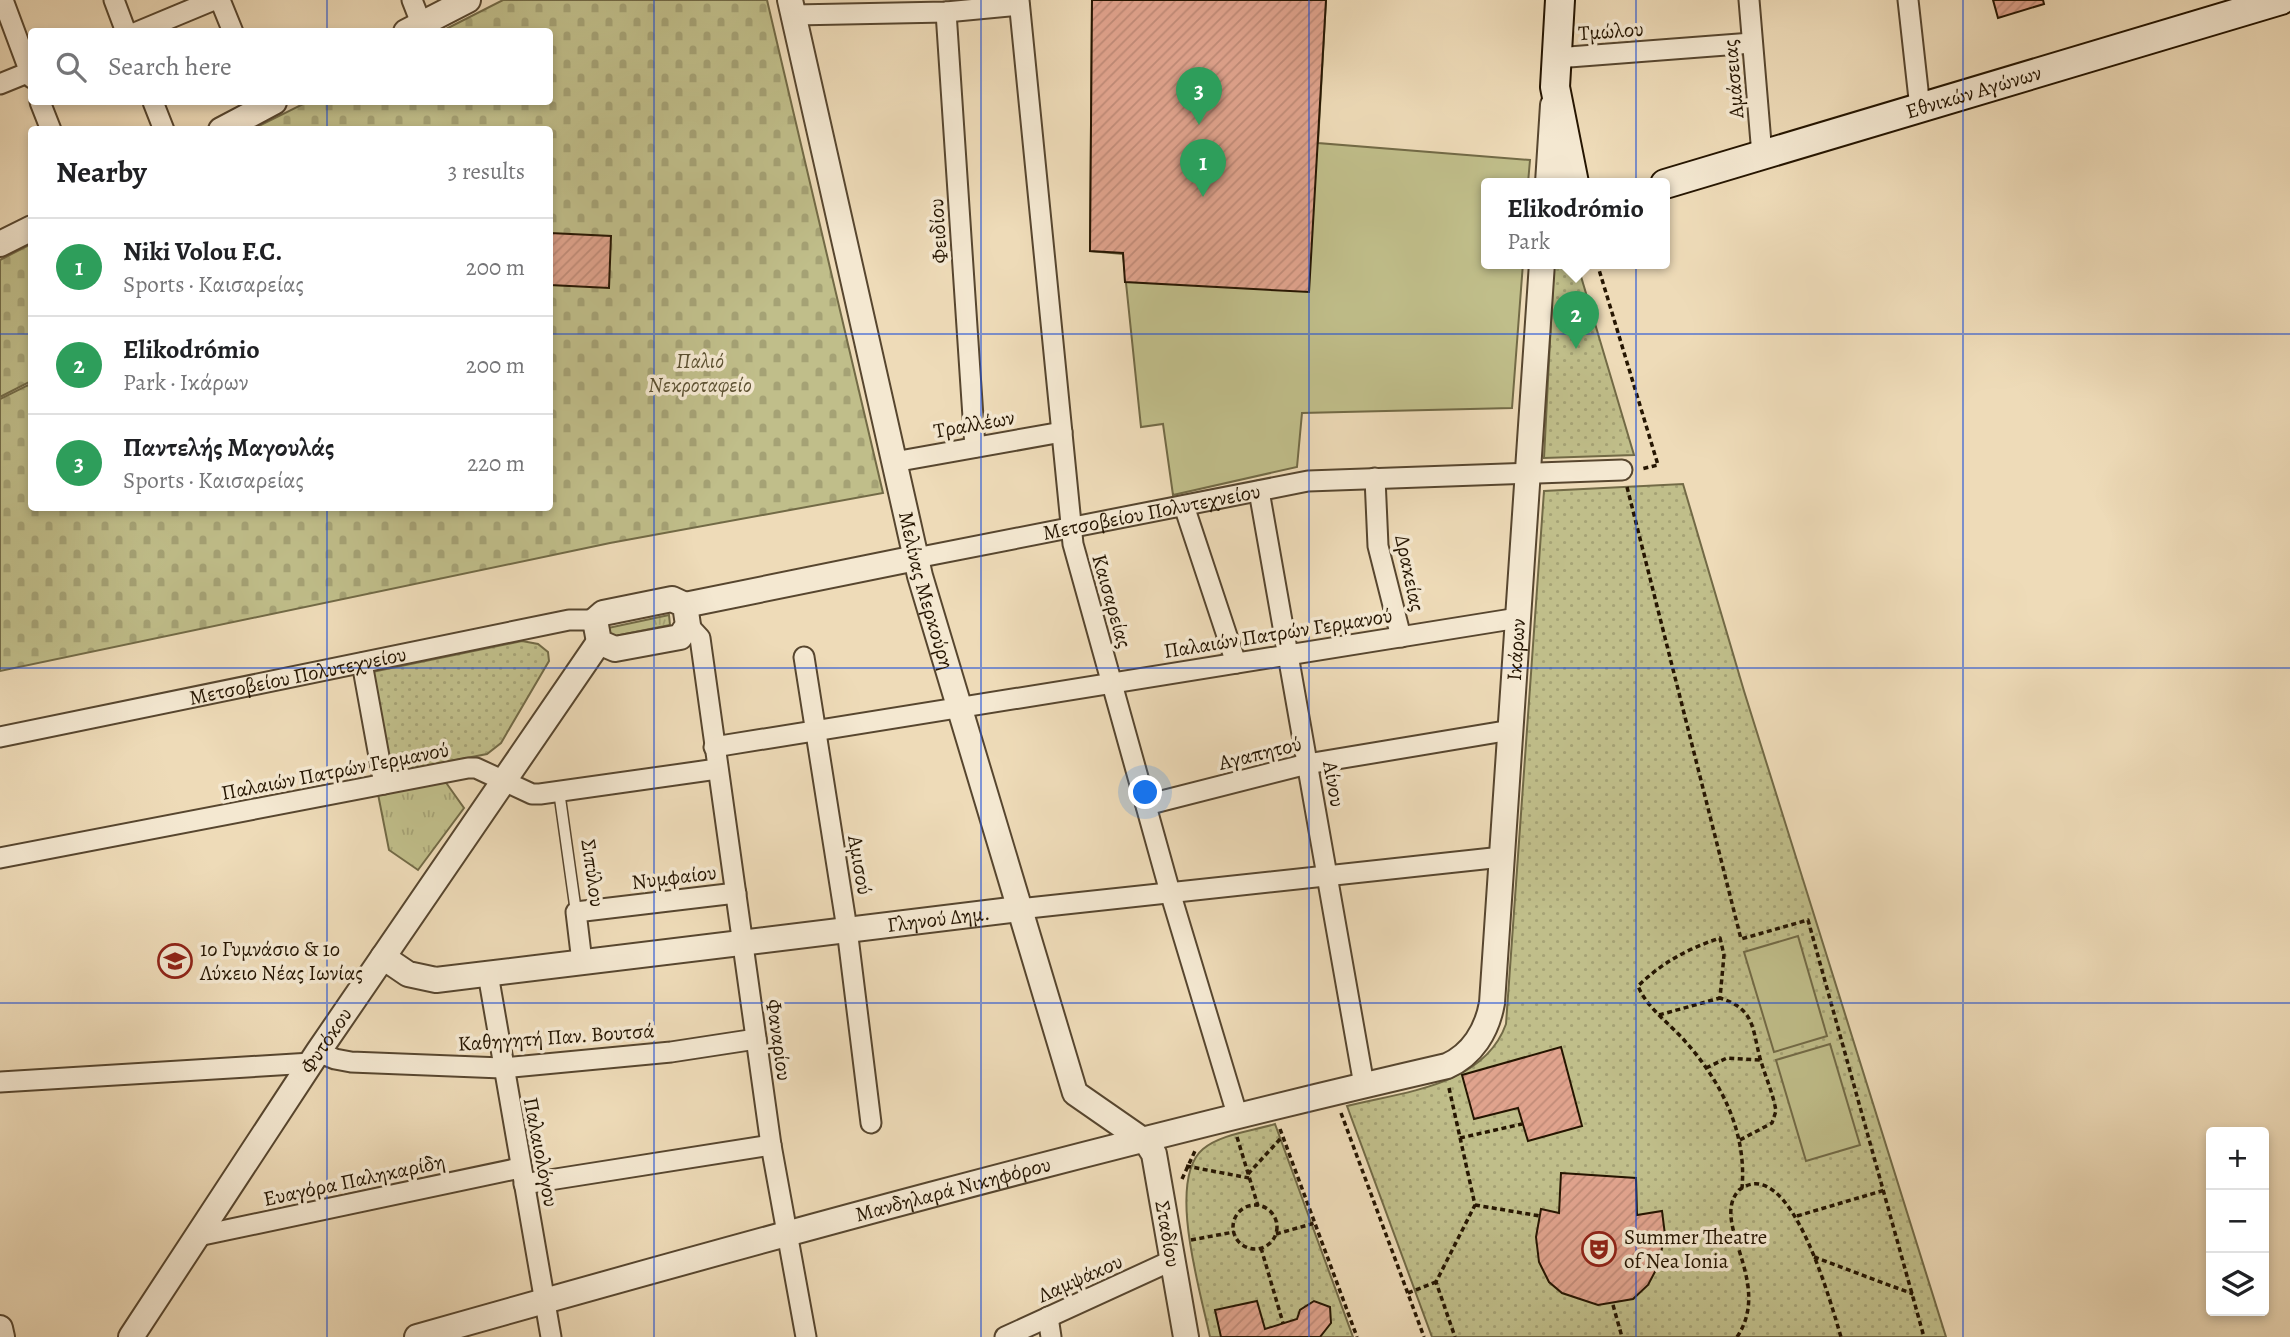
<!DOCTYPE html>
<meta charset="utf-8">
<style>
:root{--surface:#fff;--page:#f6f6f6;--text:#202124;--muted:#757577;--line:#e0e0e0;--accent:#0b8043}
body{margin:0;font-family:Alegreya,serif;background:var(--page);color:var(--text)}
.controls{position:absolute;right:21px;bottom:21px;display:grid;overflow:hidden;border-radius:7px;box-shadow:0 4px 10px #0003}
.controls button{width:63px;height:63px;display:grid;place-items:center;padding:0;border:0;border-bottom:2px solid var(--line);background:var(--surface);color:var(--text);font:35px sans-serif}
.you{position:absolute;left:1146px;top:793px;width:24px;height:24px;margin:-18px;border:5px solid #fff;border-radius:50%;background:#1a73e8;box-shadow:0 0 0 10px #1a73e833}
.badge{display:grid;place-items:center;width:46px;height:46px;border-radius:50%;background:var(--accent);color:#fff;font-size:23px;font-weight:700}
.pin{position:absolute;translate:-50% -58px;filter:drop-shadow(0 2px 4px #0008)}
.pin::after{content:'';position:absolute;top:37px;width:24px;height:21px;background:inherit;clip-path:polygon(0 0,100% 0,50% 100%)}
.popup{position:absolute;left:1481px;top:178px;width:189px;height:91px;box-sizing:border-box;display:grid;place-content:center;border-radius:7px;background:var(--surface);filter:drop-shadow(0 2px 5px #0005);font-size:23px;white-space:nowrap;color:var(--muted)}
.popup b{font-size:26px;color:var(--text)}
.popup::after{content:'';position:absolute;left:50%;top:100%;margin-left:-14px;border:14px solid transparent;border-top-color:var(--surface)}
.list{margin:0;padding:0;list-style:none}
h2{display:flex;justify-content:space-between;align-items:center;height:91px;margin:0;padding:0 28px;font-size:30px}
h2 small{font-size:23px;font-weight:400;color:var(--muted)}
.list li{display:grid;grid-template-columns:46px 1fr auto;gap:21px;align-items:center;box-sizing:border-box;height:98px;padding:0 28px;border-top:2px solid var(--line)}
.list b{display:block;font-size:26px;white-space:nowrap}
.list p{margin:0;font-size:23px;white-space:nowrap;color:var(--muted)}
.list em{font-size:23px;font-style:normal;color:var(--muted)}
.icon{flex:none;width:38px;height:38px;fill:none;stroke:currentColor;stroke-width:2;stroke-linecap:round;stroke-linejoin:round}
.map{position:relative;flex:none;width:2290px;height:1337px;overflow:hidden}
.search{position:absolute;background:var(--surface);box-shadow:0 4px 10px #0003;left:28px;top:28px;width:525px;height:77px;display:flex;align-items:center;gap:18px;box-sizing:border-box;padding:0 24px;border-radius:7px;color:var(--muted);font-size:26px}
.panel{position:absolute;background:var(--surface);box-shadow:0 4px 10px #0003;left:28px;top:126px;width:525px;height:385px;border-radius:7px}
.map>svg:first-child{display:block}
.grass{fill:url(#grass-tufts);stroke:#726a46;stroke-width:2}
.cemetery{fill:url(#cemetery-stones);stroke:#726a46;stroke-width:2}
.park{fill:url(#park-dots);stroke:#726a46;stroke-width:2}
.pitch{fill:#c0be8a;stroke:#726a46;stroke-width:2}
.building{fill:url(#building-hatch);stroke:#251501;stroke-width:2}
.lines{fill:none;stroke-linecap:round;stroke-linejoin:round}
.service-casing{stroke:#57462f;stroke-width:13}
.minor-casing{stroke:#57462f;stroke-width:23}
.tertiary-casing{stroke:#57462f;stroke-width:28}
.secondary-casing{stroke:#251501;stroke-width:32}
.path{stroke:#251501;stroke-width:3.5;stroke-dasharray:5 3.5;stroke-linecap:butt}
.service{stroke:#f4e8d1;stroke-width:10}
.minor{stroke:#f4e8d1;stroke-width:19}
.tertiary{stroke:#f4e8d1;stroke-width:24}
.secondary{stroke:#f4e8d1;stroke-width:28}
.grid{fill:none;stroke:#1d4ed8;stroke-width:2;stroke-opacity:0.55}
.labels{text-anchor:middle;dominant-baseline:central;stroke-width:7;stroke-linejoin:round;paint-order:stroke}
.street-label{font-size:21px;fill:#251501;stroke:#f4e8d1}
.park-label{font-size:21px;font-style:italic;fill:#5b5031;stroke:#f4e8d1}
.poi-label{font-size:21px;fill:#251501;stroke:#f4e8d1;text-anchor:start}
</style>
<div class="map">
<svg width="2290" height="1337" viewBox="0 0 2290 1337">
<defs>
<pattern id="grass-tufts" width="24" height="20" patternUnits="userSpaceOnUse" patternTransform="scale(1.75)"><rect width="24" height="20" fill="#c0be8a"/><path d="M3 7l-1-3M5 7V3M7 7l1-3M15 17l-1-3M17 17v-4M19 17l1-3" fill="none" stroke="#a5a275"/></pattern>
<pattern id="cemetery-stones" width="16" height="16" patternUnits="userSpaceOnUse" patternTransform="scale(1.75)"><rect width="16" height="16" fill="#c0be8a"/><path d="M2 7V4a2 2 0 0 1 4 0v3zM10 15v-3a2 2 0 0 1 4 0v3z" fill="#a5a275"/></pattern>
<pattern id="park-dots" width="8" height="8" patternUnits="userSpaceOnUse" patternTransform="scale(1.75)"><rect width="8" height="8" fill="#c0be8a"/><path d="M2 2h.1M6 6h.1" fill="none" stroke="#a5a275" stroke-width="1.8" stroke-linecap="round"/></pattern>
<pattern id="building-hatch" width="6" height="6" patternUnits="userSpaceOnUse" patternTransform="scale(1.75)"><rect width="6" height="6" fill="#e0a38d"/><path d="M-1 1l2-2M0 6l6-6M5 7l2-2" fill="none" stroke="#c08b78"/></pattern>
</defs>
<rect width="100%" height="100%" fill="#eedbb8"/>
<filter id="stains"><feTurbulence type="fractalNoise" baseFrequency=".00286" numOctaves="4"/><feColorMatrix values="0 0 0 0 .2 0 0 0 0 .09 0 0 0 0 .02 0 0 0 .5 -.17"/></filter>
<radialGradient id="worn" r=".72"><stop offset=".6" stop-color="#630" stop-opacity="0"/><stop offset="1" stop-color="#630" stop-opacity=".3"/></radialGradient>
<g class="grass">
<polygon points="669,615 670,625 610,637 608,628"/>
<polygon points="442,777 464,808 418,870 389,850 377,789"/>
</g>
<g class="cemetery">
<polygon points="503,0 767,0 883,493 610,543 0,671 0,399 28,385 32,394 32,508 550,508 550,130 253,129 307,102 550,102 550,32 442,31"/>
<polygon points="31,244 31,386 29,382 0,397 0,260"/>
</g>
<g class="park">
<polygon points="1554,263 1577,263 1634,455 1544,458"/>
<path d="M 1683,484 L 1744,691 L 1946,1337 L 1432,1337 L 1347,1106 C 1403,1092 1484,1086 1506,1024 L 1544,491 Z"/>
<polygon points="522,641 538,644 548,652 549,661 501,743 487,754 390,773 372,672"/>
<path d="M 1275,1124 L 1353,1337 L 1210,1337 C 1201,1293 1166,1180 1203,1149 C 1221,1134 1253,1131 1275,1124 Z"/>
</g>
<g class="pitch">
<polygon points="1092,0 1326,0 1318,143 1530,160 1528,183 1487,183 1487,263 1523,263 1512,408 1302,413 1297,467 1173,495 1163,424 1141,427 1123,254 1090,251"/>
<polygon points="1798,936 1827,1036 1774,1052 1744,952"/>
<polygon points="1830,1044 1860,1145 1806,1161 1776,1060"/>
</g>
<g class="building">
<polygon points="1092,0 1326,0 1309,292 1125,282 1123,253 1090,251"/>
<polygon points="1993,0 2043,0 2044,4 1998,18"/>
<polygon points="550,233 611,236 609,288 550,285"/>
<polygon points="1561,1047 1582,1126 1528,1141 1518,1108 1474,1119 1462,1075"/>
<polygon points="1561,1173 1636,1178 1637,1215 1662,1211 1665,1235 1658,1266 1648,1285 1633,1299 1598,1305 1562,1293 1549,1282 1539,1262 1536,1237 1541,1209 1559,1213"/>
<polygon points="1257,1301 1265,1329 1297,1319 1300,1310 1314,1301 1330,1307 1331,1323 1320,1337 1221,1337 1215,1310"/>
</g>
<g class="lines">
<g class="service-casing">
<polyline id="service" points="559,791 576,912"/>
</g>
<g class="minor-casing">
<g id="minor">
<polyline points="3,0 32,78"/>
<polyline points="114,0 126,32"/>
<polyline points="220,0 233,32"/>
<polyline points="412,0 421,23"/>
<polyline points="1019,0 1073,544 1170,892 1237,1114"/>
<polyline points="1749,0 1762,155"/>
<polyline points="1908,0 1920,108"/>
<polyline points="946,12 975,447"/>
<polyline points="794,15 946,12 1019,5"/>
<polyline points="137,32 214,0"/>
<polyline points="1556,58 1752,43"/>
<polyline points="0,84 32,71"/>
<polyline points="40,102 51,130"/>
<polyline points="153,102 164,130"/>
<polyline points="894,462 1062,432"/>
<polyline points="1375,478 1378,546 1401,637"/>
<polyline points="1259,491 1364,1085"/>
<polyline points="1184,506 1236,663"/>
<path id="s1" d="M 916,558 L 1308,481 L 1622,470"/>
<polyline points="688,625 700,638 771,1145 806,1337"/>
<polyline points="804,657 847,929 871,1123"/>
<polyline points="362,663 384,784"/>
<path id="s2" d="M 0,737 L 569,620 L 595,620"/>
<polyline points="714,747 1518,618"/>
<polyline points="1146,805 1307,764 1511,730"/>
<polyline points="0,858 468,768 476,768 532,794 540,794 717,769"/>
<polyline points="1019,909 1502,857"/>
<polyline points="582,962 576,912 736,893"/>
<polyline points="488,974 551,1337"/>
<polyline points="318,1052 335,1059 351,1062 502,1068 671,1052 756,1039"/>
<polyline points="0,1082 311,1063"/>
<polyline points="524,1184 771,1145"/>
<polyline points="198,1236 520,1168"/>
<polyline points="1048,1317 1051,1337"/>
<polyline points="1005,1337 1173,1260"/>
</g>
</g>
<g class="tertiary-casing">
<g id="tertiary">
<path id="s3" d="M 790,0 L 920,576 L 1075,1093 L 1147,1143 L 1154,1154 L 1186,1337"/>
<polyline points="406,32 468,0"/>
<polyline points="221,130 274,102"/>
<polyline points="1548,183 1553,105"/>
<polyline points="0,244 32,228"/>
<polygon points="672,599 685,605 688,625 680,637 615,649 599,642 595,620 603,613"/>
<polyline points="685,605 916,558"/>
<path id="s4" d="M 383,957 L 408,974 L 436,980 L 1019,909"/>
<polyline points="0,1328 2,1337"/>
<path id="s5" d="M 131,1337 L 318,1052 L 599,642"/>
<path id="s6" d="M 417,1337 C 759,1240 1100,1146 1447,1066 C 1472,1055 1487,1031 1492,1003 L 1542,263"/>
</g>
</g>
<g class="secondary-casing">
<g id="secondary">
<polyline points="1560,0 1555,87 1574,183"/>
<path id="s7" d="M 1665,184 L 2281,0"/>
</g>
</g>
<g class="path">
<polyline points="1597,263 1658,465 1641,469"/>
<polyline points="1627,487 1741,939 1808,920 1924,1337"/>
<polyline points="1659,1015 1720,998"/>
<polyline points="1706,1068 1727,1058 1760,1060"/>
<polyline points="1449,1088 1475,1205 1436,1282 1455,1337"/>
<polyline points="1341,1113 1424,1337"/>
<polyline points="1280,1129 1357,1337"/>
<polyline points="1237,1137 1258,1206"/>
<polyline points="1460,1138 1522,1124"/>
<path d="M 1740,1140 L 1772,1123 L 1776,1111 C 1773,1093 1765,1076 1760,1058 C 1752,1028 1755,1009 1720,998 L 1724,955 L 1720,938 C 1687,949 1663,962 1638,986 C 1647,1008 1669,1023 1684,1040 C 1721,1081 1747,1132 1742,1188"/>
<polyline points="1186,1166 1249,1178"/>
<polyline points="1248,1174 1282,1137"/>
<polyline points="1182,1179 1195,1151"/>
<polyline points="1475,1205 1540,1216"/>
<circle cx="1255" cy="1227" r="22"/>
<polyline points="1797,1216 1885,1190"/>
<polyline points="1276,1234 1315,1223"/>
<polyline points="1191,1240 1234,1232"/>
<polyline points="1261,1248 1283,1323"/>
<polyline points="1814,1257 1913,1294"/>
<polyline points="1408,1293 1436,1282"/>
<polyline points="1613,1305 1622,1337"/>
<path d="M 1737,1337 C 1774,1282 1709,1223 1739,1190 C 1791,1151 1832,1308 1841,1337"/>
</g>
<use href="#service" class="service"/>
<use href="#minor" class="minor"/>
<use href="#tertiary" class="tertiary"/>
<use href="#secondary" class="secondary"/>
</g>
<path class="grid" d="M 327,0 L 327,32M 654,0 L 654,1337M 981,0 L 981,1337M 1309,0 L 1309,1337M 1636,0 L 1636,1337M 1963,0 L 1963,1337M 327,102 L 327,130M 0,334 L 32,334M 550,334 L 2290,334M 327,508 L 327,1337M 0,668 L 2290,668M 0,1003 L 2290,1003"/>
<defs>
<g id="school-ring" transform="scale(1.75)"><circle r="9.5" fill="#f4e8d1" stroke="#8f2418" stroke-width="1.5"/><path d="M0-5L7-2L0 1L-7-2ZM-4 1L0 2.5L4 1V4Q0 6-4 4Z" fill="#8f2418"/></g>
<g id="theatre-ring" transform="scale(1.75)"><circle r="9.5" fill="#f4e8d1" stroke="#8f2418" stroke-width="1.5"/><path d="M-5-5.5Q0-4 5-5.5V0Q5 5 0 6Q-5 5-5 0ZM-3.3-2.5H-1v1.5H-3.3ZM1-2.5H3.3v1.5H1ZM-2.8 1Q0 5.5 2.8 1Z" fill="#8f2418"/></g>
</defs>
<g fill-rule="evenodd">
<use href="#school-ring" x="175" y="961"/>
<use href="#theatre-ring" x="1599" y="1249"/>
</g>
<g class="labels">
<g class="street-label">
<text transform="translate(1611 31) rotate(-4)">Τμώλου</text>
<text transform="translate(1733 79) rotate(-95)">Αμάσειας</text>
<text stroke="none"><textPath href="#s7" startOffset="322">Εθνικών Αγώνων</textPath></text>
<text transform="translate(938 231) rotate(-94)">Φειδίου</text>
<text transform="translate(974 424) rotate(-10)">Τραλλέων</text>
<text stroke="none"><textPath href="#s1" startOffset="240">Μετσοβείου Πολυτεχνείου</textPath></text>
<text transform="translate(1410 573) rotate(78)">Δρακείας</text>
<text stroke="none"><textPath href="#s3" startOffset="606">Μελίνας Μερκούρη</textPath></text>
<text transform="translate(1112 601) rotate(74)">Καισαρείας</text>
<text transform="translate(1278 633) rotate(-9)">Παλαιών Πατρών Γερμανού</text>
<text stroke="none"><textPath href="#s6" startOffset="1500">Ικάρων</textPath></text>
<text stroke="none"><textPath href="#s2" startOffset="304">Μετσοβείου Πολυτεχνείου</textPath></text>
<text transform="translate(1260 753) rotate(-14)">Αγαπητού</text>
<text transform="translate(335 771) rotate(-11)">Παλαιών Πατρών Γερμανού</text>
<text transform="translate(1334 784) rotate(80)">Αίνου</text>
<text transform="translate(860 865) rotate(80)">Αμισού</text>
<text transform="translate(593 873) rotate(82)">Σιπύλου</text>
<text transform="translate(674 877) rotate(-7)">Νυμφαίου</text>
<text stroke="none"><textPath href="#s4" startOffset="565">Γληνού Δημ.</textPath></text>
<text transform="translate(556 1037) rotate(-4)">Καθηγητή Παν. Βουτσά</text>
<text stroke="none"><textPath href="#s5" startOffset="355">Φυτόκου</textPath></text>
<text transform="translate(779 1040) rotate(82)">Φαναρίου</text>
<text transform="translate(541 1152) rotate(79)">Παλαιολόγου</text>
<text transform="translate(354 1180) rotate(-12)">Ευαγόρα Παληκαρίδη</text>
<text stroke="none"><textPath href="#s6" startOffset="556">Μανδηλαρά Νικηφόρου</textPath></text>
<text stroke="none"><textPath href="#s3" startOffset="1312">Σταδίου</textPath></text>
<text transform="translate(1080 1278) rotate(-24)">Λαμψάκου</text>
</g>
<g class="park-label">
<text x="700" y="361">Παλιό<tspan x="700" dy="24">Νεκροταφείο</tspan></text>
</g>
<g class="poi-label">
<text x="200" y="949">1ο Γυμνάσιο &amp; 1ο<tspan x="200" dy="24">Λύκειο Νέας Ιωνίας</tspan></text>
<text x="1624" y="1237">Summer Theatre<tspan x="1624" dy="24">of Nea Ionia</tspan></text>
</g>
</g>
<rect width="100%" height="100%" filter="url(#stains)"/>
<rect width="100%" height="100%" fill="url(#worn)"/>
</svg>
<div class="controls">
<button>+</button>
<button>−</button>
<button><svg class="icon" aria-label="layers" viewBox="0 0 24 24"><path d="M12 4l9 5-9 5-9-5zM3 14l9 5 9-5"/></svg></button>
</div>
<div class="you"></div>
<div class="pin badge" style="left:1203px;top:197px;background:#2e9e5b">1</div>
<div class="pin badge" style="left:1576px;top:349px;background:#2e9e5b">2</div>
<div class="popup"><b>Elikodrómio</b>Park</div>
<div class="pin badge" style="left:1199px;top:125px;background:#2e9e5b">3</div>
<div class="search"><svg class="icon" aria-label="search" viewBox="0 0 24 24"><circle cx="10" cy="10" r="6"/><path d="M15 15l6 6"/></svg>Search here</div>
<section class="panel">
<h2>Nearby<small>3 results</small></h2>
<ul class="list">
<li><span class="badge" style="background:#2e9e5b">1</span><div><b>Niki Volou F.C.</b><p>Sports · Καισαρείας</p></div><em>200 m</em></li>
<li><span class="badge" style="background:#2e9e5b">2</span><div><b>Elikodrómio</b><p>Park · Ικάρων</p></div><em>200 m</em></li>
<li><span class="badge" style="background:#2e9e5b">3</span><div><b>Παντελής Μαγουλάς</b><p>Sports · Καισαρείας</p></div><em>220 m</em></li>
</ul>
</section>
</div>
